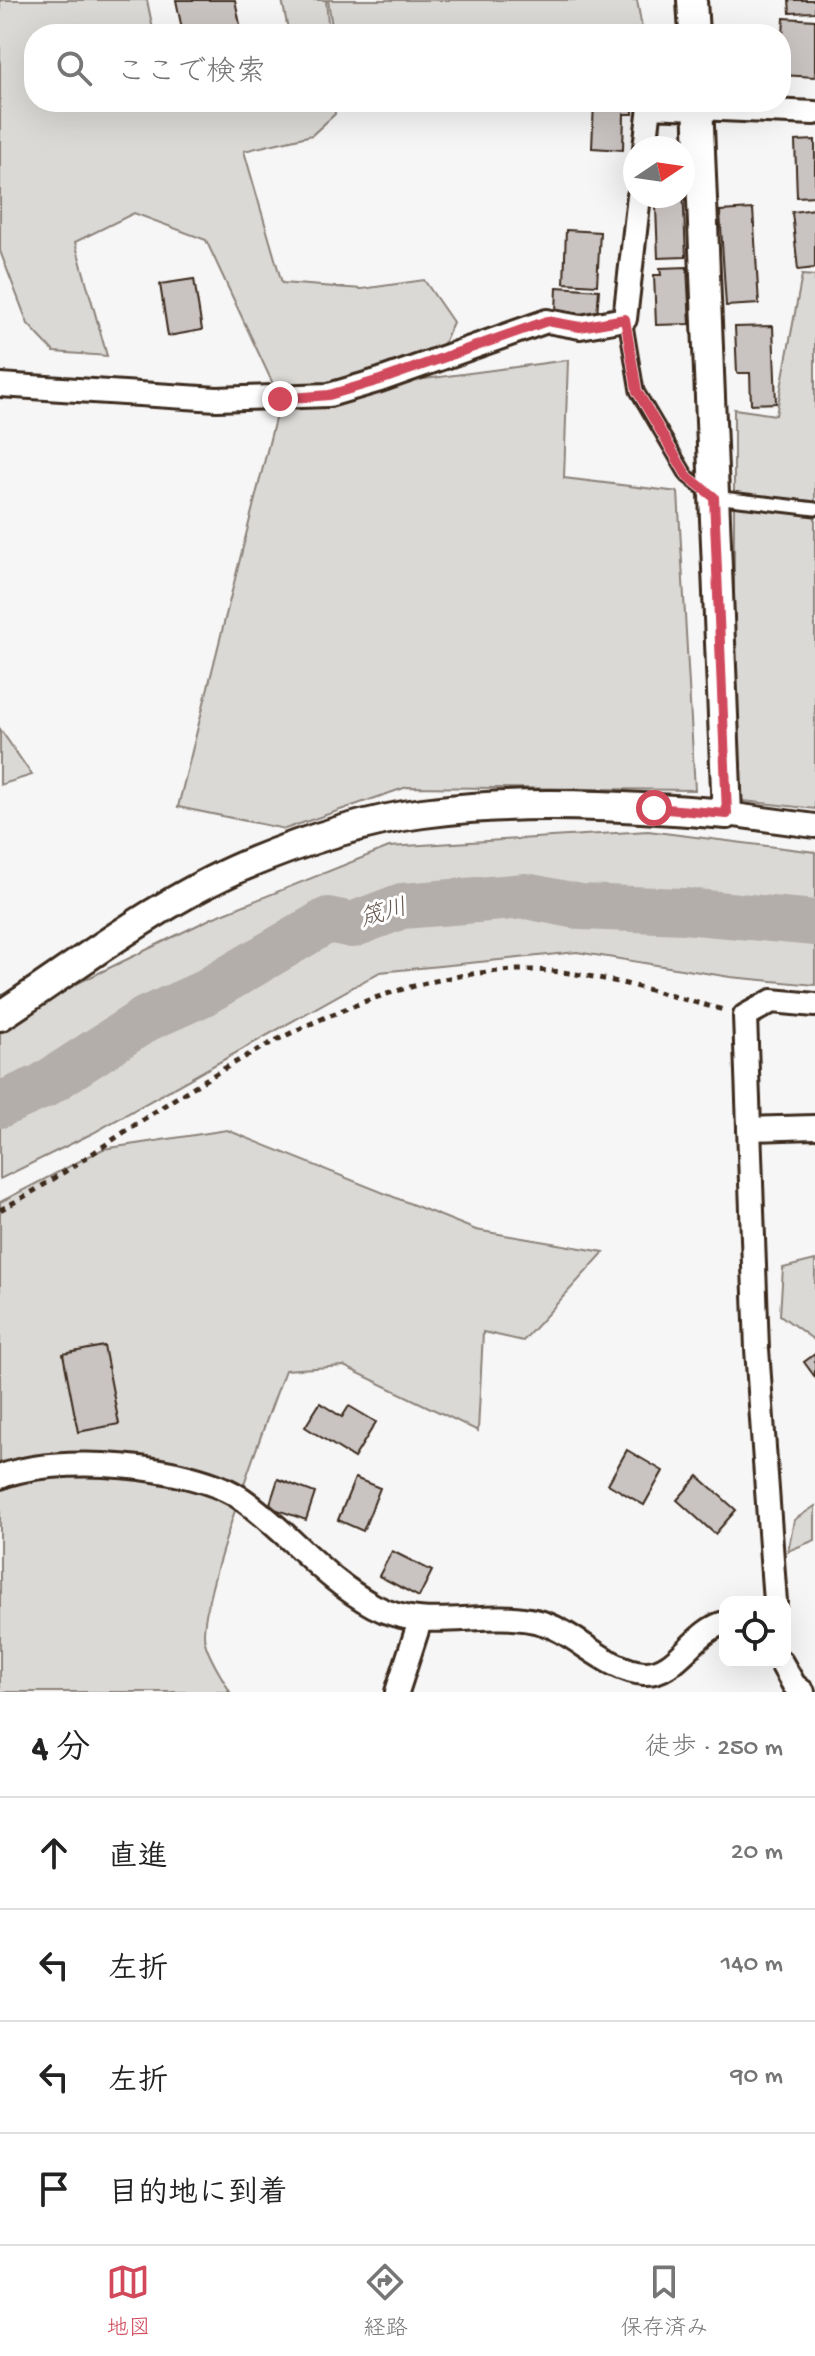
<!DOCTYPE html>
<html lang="ja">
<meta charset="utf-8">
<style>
:root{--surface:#fff;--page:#f6f6f6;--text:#222;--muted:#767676;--line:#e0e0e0;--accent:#d1495b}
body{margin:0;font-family:"Gochi Hand","Klee One",sans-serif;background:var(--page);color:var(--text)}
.controls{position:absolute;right:24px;bottom:24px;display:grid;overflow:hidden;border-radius:16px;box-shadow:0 8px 32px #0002}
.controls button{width:72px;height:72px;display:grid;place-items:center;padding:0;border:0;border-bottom:2px solid var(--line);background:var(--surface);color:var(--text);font:40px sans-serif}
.compass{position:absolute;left:623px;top:136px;width:72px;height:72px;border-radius:50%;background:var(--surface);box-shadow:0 8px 32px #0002;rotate:77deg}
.stop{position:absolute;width:24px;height:24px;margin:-18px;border:6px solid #d1495b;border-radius:50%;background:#fff}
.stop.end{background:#d1495b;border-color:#fff;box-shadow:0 2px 8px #0008}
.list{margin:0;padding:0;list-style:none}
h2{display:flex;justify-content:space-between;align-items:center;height:104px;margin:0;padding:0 32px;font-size:34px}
h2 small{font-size:26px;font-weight:400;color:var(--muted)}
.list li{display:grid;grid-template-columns:52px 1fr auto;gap:24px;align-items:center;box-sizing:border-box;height:112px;padding:0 32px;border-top:2px solid var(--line)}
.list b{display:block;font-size:30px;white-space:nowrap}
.list em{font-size:26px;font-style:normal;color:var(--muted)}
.icon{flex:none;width:44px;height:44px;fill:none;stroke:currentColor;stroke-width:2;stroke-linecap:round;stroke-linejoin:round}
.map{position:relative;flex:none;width:815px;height:1692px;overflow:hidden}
.search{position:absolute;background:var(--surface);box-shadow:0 8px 32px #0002;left:24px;right:24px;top:24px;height:88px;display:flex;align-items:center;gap:20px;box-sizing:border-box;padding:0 28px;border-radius:32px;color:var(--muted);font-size:30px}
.sheet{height:552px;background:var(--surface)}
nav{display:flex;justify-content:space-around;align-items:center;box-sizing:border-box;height:112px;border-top:2px solid var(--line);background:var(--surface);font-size:22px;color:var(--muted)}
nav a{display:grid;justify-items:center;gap:4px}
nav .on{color:var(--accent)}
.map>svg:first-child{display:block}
.green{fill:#dbd9d6;stroke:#8b827a;stroke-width:2}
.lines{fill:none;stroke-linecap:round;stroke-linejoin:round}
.river{stroke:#b4aeaa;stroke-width:46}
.building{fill:#c9c3c1;stroke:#3b2a1e;stroke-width:2}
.service-casing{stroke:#3b2a1e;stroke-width:17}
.minor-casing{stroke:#3b2a1e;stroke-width:28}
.tertiary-casing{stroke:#3b2a1e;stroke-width:34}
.path{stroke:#3b2a1e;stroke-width:5;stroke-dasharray:6 6;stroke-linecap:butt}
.service{stroke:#fff;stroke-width:11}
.minor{stroke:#fff;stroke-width:22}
.tertiary{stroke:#fff;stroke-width:28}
.route{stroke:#d1495b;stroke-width:10}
.labels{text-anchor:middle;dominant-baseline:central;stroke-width:6;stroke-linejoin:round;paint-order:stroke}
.water-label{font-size:24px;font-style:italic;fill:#65584f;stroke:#fff}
</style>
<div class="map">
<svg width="815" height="1692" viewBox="0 0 815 1692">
<rect width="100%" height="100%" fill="#f7f6f6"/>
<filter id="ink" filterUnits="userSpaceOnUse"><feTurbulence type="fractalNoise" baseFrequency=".0125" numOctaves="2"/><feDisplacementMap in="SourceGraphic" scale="16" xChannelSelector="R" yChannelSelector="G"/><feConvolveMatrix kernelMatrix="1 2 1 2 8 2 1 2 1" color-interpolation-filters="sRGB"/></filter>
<g filter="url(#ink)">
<g class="green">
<polygon points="0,0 147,0 154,34 34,34 34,102 334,102 335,114 312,135 244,151 282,283 362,289 424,280 453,322 437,360 349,389 568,360 564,478 678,492 695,790 407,787 285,829 178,807 280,399 206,240 134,213 75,242 107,356 54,352 28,324 0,251"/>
<polygon points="282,0 326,0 329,34 289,34"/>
<polygon points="328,0 637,0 643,34 333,34"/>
<polygon points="802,275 815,276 815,809 734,800 734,409 776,415"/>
<polygon points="0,729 32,775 0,785"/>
<polygon points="648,831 815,852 815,985 730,977 577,952 380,972 93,1133 0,1179 0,1021 212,918 389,847"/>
<path d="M 227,1130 L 476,1230 L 604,1252 L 523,1341 L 483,1332 L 478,1431 L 344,1366 L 285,1370 C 269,1414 195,1608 205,1642 C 209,1659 222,1676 230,1692 L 0,1692 L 0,1202 L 103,1149 Z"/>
<polygon points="815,1260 815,1340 814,1340 780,1315 783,1268"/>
<polygon points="815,1506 815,1540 788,1551 794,1520"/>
</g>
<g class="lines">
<polyline class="river" points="0,1105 43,1086 146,1019 202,994 328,920 352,925 402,906 526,896 581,907 684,911 815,923"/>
</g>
<g class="building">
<polygon points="176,0 235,0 242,34 183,34"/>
<polygon points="789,0 815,0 815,12 790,13"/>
<polygon points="784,18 815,20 815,77 781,75"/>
<polygon points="594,102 633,102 633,114 624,114 623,150 592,148"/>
<polygon points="815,140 815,196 797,197 795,141"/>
<polygon points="683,186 686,257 658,258 656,207 663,207 662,196 683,196"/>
<polygon points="753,209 759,304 726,306 720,211"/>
<polygon points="815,209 815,268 798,270 792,212"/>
<polygon points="566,230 600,232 597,285 564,283"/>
<polygon points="687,267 690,324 656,325 654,275 661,275 660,268"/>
<polygon points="194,279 202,330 168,336 160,284"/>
<polygon points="557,287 599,290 597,315 556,312"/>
<polygon points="773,326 776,403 751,404 750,373 737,373 735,327"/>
<polygon points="104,1346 119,1424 78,1432 63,1354"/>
<polygon points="815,1354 815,1377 804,1362"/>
<polygon points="320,1403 342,1417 349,1406 376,1422 354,1458 305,1427"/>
<polygon points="627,1450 663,1471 644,1505 608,1484"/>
<polygon points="698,1476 736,1510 715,1534 677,1500"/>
<polygon points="355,1478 380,1488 363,1531 338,1520"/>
<polygon points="278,1479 315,1493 306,1520 269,1507"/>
<polygon points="392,1551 432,1571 419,1597 379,1576"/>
</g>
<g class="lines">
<g class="service-casing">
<polyline id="service" points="625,319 637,391 687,476 714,497 815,509"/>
</g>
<g class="minor-casing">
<g id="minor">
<polyline points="645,148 650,106 815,113"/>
<polyline points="0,385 217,399 329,395 380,380 547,321 580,327 625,319 639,196"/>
<polyline points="727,814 815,826"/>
<polyline points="749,1129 815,1127"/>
<path d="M 0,1477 C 55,1454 192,1464 242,1499 C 289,1532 322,1578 374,1606 C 426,1634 480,1609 535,1621 C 574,1629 604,1670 644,1673 C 677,1675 694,1630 725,1623"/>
<polyline points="775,1602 757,1349 745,1016 772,1001 815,1005"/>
<polyline points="781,1662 794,1685 803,1692"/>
<polyline points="397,1692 420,1621"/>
</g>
</g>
<g class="tertiary-casing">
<g id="tertiary">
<polyline points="692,0 694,34"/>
<path d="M 0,1016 C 78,965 157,903 243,866 C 300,842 362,821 423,813 C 523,799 627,806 727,814 L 698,102"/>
</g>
</g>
<path class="path" d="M 0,1210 C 70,1173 132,1124 200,1083 C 294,1026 404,974 517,970 C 586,968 657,993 724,1010"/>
<use href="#service" class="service"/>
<use href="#minor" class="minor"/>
<use href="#tertiary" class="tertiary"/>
</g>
</g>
<g class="lines" filter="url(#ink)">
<polyline class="route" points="280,399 329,395 380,380 547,321 580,327 625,319 637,391 687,476 714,497 727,814 654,808"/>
</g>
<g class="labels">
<g class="water-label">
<text transform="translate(384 915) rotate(-16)">筬川</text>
</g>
</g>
</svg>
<div class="controls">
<button><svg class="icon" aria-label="locate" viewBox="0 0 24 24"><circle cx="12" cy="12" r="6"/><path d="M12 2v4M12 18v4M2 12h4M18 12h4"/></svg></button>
</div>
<svg class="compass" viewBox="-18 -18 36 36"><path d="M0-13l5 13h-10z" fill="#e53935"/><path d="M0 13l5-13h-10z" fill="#767676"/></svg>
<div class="stop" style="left:654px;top:808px"></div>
<div class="stop end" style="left:280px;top:399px"></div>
<div class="search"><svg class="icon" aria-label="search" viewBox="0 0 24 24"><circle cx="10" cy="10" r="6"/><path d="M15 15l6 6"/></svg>ここで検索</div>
</div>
<section class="sheet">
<h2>4 分<small>徒歩 · 250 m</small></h2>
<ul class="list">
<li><svg class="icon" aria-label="ahead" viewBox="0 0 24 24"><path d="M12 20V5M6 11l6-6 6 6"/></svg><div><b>直進</b></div><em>20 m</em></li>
<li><svg class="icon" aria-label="left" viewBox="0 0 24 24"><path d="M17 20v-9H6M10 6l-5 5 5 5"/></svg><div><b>左折</b></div><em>140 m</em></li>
<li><svg class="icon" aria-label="left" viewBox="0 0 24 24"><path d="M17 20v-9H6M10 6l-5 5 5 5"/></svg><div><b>左折</b></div><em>90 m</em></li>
<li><svg class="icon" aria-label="arrive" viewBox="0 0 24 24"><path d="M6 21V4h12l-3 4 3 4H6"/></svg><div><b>目的地に到着</b></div></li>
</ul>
</section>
<nav>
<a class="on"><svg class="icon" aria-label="map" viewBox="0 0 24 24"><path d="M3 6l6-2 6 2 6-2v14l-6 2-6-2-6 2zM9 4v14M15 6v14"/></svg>地図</a>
<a><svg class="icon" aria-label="directions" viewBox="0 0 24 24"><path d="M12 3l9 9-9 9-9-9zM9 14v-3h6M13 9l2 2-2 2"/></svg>経路</a>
<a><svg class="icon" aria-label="saved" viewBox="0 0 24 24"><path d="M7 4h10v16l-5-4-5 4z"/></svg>保存済み</a>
</nav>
